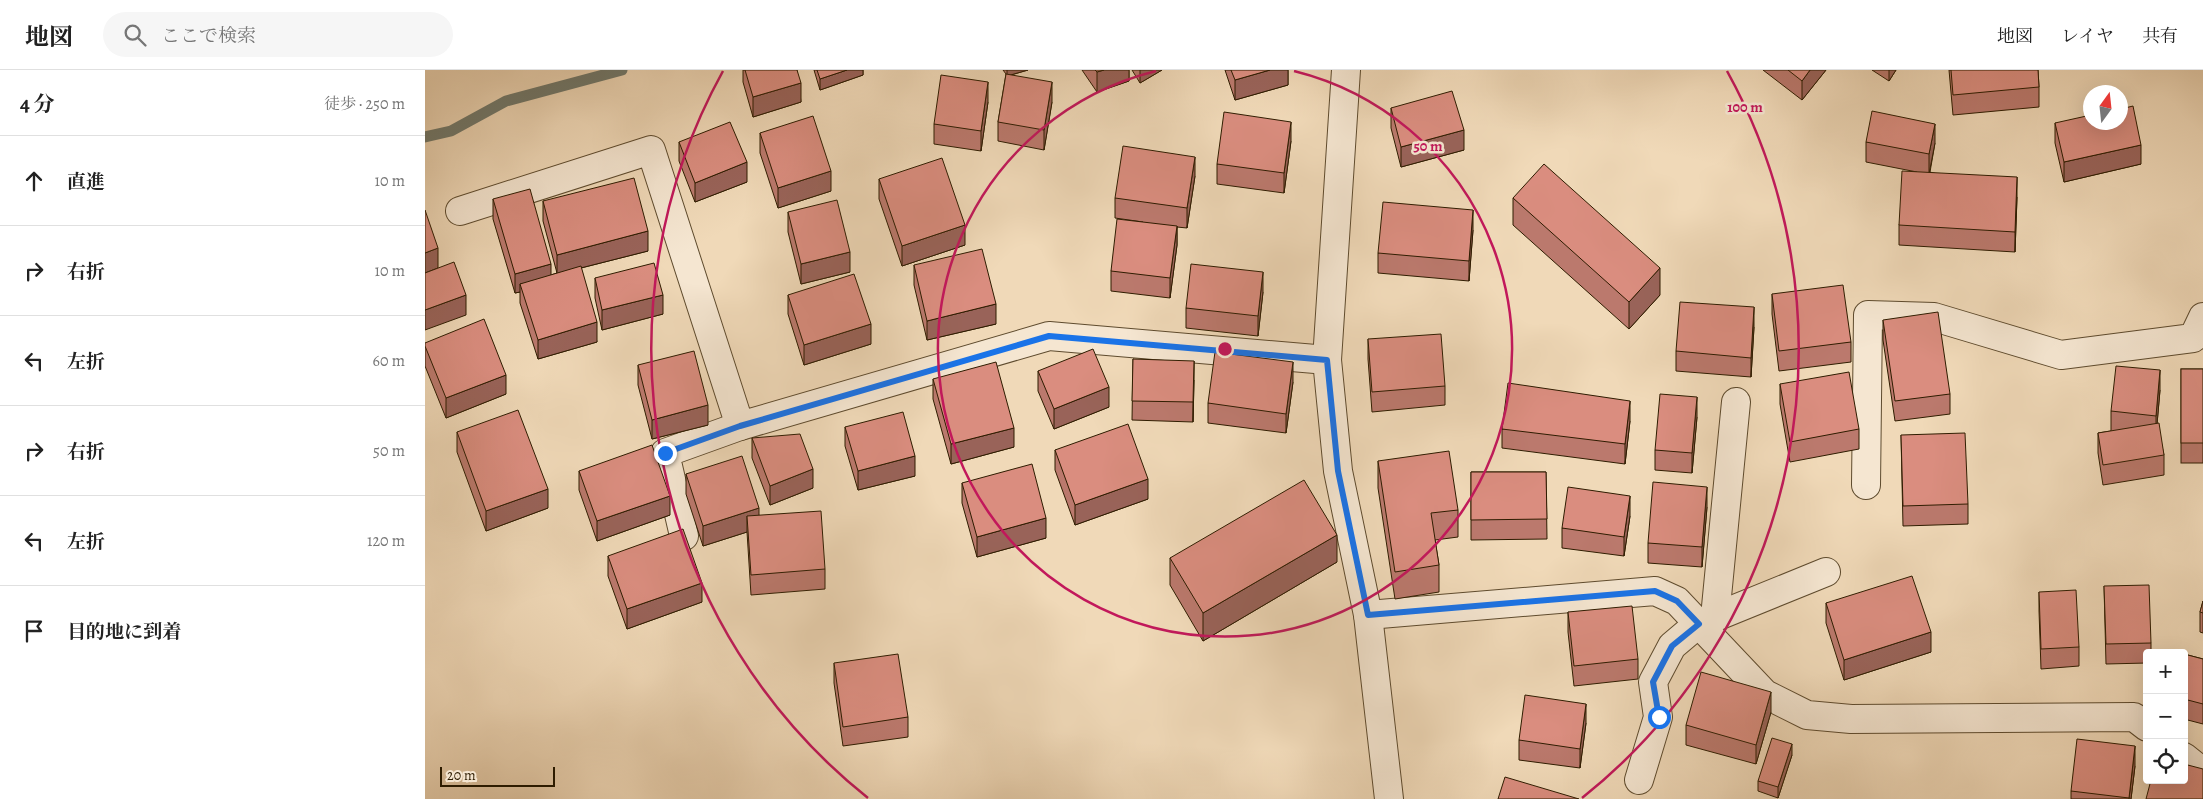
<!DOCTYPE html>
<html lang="ja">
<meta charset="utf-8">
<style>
:root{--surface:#fff;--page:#f6f6f6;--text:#222;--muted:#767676;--line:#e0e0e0}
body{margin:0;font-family:Alegreya,"Noto Serif JP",serif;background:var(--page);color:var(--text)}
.controls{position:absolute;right:15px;bottom:15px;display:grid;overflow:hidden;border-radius:5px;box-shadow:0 5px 20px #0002}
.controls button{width:45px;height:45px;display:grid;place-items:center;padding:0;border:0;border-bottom:1px solid var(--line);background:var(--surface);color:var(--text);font:25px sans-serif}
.compass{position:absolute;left:1658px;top:15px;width:45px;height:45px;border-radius:50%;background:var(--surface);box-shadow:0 5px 20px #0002;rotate:15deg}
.scale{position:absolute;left:15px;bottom:12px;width:115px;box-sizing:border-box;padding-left:5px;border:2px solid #2e1c00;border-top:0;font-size:14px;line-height:18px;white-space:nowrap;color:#2e1c00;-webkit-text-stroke:4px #f5e6d1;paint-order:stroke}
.stop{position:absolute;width:15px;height:15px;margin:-11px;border:4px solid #1a73e8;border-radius:50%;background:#fff}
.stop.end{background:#1a73e8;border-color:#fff;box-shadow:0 1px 5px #0008}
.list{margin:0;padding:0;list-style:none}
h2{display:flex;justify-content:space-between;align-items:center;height:65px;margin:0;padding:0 20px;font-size:21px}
h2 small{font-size:16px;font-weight:400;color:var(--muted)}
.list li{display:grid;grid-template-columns:32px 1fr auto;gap:15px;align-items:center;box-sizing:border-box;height:90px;padding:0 20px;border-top:1px solid var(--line)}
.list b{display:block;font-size:19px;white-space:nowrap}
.list em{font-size:16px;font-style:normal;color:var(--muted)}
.icon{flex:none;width:28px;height:28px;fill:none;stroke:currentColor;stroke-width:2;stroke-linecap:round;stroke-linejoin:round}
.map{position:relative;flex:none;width:1778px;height:729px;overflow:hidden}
header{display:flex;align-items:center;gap:30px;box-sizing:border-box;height:70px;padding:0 25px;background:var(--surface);border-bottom:1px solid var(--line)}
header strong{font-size:24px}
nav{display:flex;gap:28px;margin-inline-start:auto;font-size:18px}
.search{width:350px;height:45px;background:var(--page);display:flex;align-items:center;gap:12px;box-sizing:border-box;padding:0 18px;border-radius:28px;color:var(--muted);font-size:19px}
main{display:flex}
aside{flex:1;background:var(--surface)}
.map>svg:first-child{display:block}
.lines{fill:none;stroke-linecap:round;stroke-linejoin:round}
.stream{stroke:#717a6e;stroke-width:11}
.minor-casing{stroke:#5e4b2e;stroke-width:30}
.minor{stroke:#f5e6d1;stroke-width:28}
.wall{fill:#bb796d;stroke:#2e1c00}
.shaded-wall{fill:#996359;stroke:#2e1c00}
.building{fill:#da8d7f;stroke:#2e1c00}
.route{stroke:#1a73e8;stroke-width:6}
.ring{fill:none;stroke:#c2185b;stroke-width:2.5}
.centre{fill:#c2185b;stroke:#f5e6d1;stroke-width:2.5}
.ring-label{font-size:15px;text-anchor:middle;font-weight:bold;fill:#c2185b;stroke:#f5e6d1;stroke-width:5;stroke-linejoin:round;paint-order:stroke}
</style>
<header>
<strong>地図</strong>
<div class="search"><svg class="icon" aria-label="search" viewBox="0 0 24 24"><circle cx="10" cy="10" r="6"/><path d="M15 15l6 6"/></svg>ここで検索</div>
<nav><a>地図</a><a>レイヤ</a><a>共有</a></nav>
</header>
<main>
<aside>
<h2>4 分<small>徒歩 · 250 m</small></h2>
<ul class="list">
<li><svg class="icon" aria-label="ahead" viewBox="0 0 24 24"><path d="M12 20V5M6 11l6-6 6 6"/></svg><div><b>直進</b></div><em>10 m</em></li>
<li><svg class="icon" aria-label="right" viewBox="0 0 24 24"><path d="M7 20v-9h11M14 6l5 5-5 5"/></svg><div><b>右折</b></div><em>10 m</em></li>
<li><svg class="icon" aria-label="left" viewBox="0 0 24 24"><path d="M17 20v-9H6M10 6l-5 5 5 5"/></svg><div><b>左折</b></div><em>60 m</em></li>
<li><svg class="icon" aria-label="right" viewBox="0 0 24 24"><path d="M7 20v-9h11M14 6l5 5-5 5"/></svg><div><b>右折</b></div><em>50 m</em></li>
<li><svg class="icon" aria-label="left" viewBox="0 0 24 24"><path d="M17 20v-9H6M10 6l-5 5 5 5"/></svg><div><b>左折</b></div><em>120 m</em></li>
<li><svg class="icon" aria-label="arrive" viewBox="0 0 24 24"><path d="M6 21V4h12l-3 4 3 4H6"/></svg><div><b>目的地に到着</b></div></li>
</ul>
</aside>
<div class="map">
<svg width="1778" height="729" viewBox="0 0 1778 729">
<rect width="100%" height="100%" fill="#f0d9b8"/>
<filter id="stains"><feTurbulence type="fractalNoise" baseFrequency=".004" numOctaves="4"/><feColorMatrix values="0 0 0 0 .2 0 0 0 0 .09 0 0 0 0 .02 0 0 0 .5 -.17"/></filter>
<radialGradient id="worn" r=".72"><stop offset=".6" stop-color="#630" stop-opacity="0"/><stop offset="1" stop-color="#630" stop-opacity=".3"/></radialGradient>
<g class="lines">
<polyline class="stream" points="0,67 26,61 81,31 197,0"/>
<g class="minor-casing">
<g id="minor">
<polyline points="921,0 902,290 913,401 943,545 964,729"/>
<polyline points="35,141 226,80 315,356 624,266 902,290"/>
<polyline points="1441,415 1443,245 1509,247 1636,285 1768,268 1778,247"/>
<polyline points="259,466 240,383 315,356"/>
<polyline points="943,545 1230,521 1252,531 1340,624 1382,645 1426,649 1709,647 1722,657"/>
<polyline points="1290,547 1311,332"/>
<polyline points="1759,687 1778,702"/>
<polyline points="1214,710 1233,647 1228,612 1247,576 1273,554 1401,502"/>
</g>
</g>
<use href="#minor" class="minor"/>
</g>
<g class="wall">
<polygon points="318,0 372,0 376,32 328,47 318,12"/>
<polygon points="389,0 438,0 438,5 395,20"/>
<polygon points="578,0 603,0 586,5 627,32 619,80 573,71 573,52 581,4"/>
<polygon points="657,0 704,0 704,11 672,22"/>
<polygon points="707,0 737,0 715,13"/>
<polygon points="800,0 863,0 863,15 810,30"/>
<polygon points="1338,0 1401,0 1377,30"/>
<polygon points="1447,0 1471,0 1464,11"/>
<polygon points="1524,0 1613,0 1614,17 1614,37 1528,45"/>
<polygon points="563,32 556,81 509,74 509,54"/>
<polygon points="966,38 1039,80 976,97 966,58"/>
<polygon points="1630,53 1716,94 1639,112 1630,73"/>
<polygon points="335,63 406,121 353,138 335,83"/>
<polygon points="866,71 859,123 792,114 792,94"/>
<polygon points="254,72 322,112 270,132 254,91"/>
<polygon points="1441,72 1510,73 1505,102 1592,127 1590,182 1474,175 1474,155 1492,102 1441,92"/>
<polygon points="770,106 762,158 752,157 752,175 745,228 686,221 686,201 718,152 690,148 690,128"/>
<polygon points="454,109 540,175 477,196 454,129"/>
<polygon points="1088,128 1235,225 1204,259 1088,155"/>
<polygon points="68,129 126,205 132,203 118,151 118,131 223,181 156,198 172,272 113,289 95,233 95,222 90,223 68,149"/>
<polygon points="363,142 425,202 376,214 363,162"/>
<polygon points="1048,160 1044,211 953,203 953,183"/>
<polygon points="489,195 571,254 502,270 489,215"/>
<polygon points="170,208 238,244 177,260 170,228"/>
<polygon points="838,222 833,266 761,258 761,238"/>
<polygon points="1347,224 1426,272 1426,292 1354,301 1347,244"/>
<polygon points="363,225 446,274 379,295 363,244"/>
<polygon points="1458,250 1525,324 1525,344 1470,351 1458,270"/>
<polygon points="1329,257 1326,307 1251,301 1251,281"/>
<polygon points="943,269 1020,316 1020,335 947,342 943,289"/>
<polygon points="0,273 81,324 21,348 0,296"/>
<polygon points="708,289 769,310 768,352 707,350"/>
<polygon points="213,295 283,355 227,369 213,315"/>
<rect x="1756" y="299" width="22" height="94"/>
<polygon points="613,301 684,337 629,359 613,321"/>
<polygon points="508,309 589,377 526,394 508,329"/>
<polygon points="868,312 861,363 783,353 783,333"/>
<polygon points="1355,314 1434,359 1434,379 1365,392 1355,334"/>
<polygon points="1735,320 1732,354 1739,385 1739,405 1678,415 1673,383 1673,363 1686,361 1686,341"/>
<polygon points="1272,347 1267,403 1230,400 1230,380"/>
<polygon points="1205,351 1200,394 1077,378 1077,359"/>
<polygon points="420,357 490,406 433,420 420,376"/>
<polygon points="32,362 123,438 61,461 32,382"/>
<polygon points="1476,365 1543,434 1543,454 1478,456"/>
<polygon points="327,368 388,418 345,435 327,388"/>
<polygon points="630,380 723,429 650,455 630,400"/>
<polygon points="953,391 1033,440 1033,467 1010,470 1014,495 1014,522 970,529 953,418"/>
<polygon points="154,401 245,445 172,471 154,420"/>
<polygon points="1046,402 1121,402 1122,469 1046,470"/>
<polygon points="261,404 334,445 400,499 400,519 326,525 322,462 278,476 261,424"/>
<polygon points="537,413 621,468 552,487 537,433"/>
<polygon points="1282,437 1277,497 1223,493 1223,473"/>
<polygon points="1205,446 1199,486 1137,478 1137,458"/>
<polygon points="183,486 277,532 202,559 183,506"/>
<polygon points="745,488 912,492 778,571 745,515"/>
<polygon points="1679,516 1726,573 1726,583 1722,583 1722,593 1681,594"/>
<polygon points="1614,522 1654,577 1654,596 1616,599 1614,541"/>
<polygon points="1778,531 1778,563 1775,562 1775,542"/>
<polygon points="1401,533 1506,582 1419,610 1401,553"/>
<polygon points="1143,542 1213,589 1213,609 1149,616 1143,562"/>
<polygon points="1759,584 1778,589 1778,654 1759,649"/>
<polygon points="409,593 483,647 483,667 418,676 409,613"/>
<polygon points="1346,642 1331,694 1261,675 1261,655"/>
<polygon points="1161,653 1155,698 1094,690 1094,670"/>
<polygon points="1367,685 1353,728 1333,721 1333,711"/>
<polygon points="1710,696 1706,729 1646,729 1646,721"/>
</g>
<g class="shaded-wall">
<polygon points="422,0 438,0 438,5 395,20 395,9"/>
<polygon points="582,0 603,0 582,6"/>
<polygon points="679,0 704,0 704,11 672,22 672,2"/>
<polygon points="715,0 737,0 715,13"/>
<polygon points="845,0 863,0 863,15 810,30 810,10"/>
<polygon points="1385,0 1401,0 1377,30 1377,11"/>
<polygon points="1464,0 1471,0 1464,11"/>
<polygon points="563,12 563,32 556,81 556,61"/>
<polygon points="627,12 627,32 619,80 619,60"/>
<polygon points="376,13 376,32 328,47 328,27"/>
<polygon points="866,52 866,71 859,123 859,103"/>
<polygon points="1510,54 1510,73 1504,104 1504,84"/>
<polygon points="1039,60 1039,80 976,97 976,77"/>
<polygon points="1716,75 1716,94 1639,112 1639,92"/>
<polygon points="770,87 770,106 762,158 762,138"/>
<polygon points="322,92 322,112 270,132 270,113"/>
<polygon points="406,101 406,121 353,138 353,118"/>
<polygon points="1592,107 1592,127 1590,182 1590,162"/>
<polygon points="1048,140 1048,160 1044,211 1044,191"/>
<polygon points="540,155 540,175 477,196 477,176"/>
<polygon points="752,156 752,175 745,228 745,208"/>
<polygon points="223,161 223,181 132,204 132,185"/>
<polygon points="13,178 13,198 0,203 0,183"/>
<polygon points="425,182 425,202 376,214 376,194"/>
<polygon points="126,194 126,213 95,214 95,222 90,223 90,204"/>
<polygon points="1235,198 1235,225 1204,259 1204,232"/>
<polygon points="838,202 838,222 833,266 833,246"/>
<polygon points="41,225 41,245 0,260 0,240"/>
<polygon points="238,225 238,244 177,260 177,240"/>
<polygon points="571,234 571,254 502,270 502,251"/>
<polygon points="1329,237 1329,257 1326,307 1326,288"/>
<polygon points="172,252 172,272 113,289 113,270"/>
<polygon points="446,254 446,274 379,295 379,275"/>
<polygon points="769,291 769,310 768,352 768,332"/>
<polygon points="868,292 868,312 861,363 861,344"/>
<polygon points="1735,300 1735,320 1731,366 1731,346"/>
<polygon points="81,305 81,324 21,348 21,328"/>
<polygon points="684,317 684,337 629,359 629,339"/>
<polygon points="1272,327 1272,347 1267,403 1267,383"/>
<polygon points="1205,331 1205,351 1200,394 1200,374"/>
<polygon points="283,335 283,355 227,369 227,350"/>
<polygon points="589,358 589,377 526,394 526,374"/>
<polygon points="490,386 490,406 433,420 433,401"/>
<polygon points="388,399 388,418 345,435 345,416"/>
<polygon points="723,409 723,429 650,455 650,435"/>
<polygon points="1282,417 1282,437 1277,497 1277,477"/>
<polygon points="123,419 123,438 61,461 61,441"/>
<polygon points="245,426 245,445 172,471 172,451"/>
<polygon points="1205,426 1205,446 1199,486 1199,467"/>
<polygon points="334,438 334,457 322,446 322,462 278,476 278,456"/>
<polygon points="621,448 621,468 552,487 552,467"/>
<polygon points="912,465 912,492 778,571 778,543"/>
<polygon points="277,513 277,532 202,559 202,539"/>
<polygon points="1506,562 1506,582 1419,610 1419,590"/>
<polygon points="1346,622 1346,642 1331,694 1331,675"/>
<polygon points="1161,634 1161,653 1155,698 1155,679"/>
<polygon points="1367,674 1367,685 1353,728 1353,717"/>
<polygon points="1710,676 1710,696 1706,729 1704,729"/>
</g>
<g class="building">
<polygon points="320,0 372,0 376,13 328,27"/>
<polygon points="392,0 422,0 395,9"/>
<polygon points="670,0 679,0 672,2"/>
<polygon points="806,0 845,0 810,10"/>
<polygon points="1363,0 1385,0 1377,11"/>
<polygon points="1526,0 1613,0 1614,17 1528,25"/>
<polygon points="581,4 627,12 619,60 573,52"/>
<polygon points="516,5 563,12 556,61 509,54"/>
<polygon points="1027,21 1039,60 976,77 966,38"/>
<polygon points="1708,36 1716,75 1639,92 1630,53 1666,45 1666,52 1696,52 1696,39"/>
<polygon points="1447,41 1510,54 1504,84 1441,72"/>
<polygon points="799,42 866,52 859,103 792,94"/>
<polygon points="388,46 406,101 353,118 335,63"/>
<polygon points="305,52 322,92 270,113 254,72"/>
<polygon points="698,76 770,87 762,138 690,128"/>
<polygon points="517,88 540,155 477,176 454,109"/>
<polygon points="1119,94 1235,198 1204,232 1088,128"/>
<polygon points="1477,101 1592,107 1590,162 1474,155"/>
<polygon points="209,108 223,161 132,185 118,131"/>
<polygon points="105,119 126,194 90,204 68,129"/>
<polygon points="412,130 425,182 376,194 363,142"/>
<polygon points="958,132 1048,140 1044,191 953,183"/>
<polygon points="0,140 13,178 0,183"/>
<polygon points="692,149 752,156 745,208 686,201"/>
<polygon points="557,179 571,234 502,251 489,195"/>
<polygon points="29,192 41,225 0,240 0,203"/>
<polygon points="229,193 238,225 177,240 170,208"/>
<polygon points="766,194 838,202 833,246 761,238"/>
<polygon points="156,196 172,252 113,270 95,214"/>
<polygon points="429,204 446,254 379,275 363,225"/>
<polygon points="1418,215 1426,272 1354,281 1347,224"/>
<polygon points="1255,232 1329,237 1326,288 1251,281"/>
<polygon points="1513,242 1525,324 1470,331 1458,250"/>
<polygon points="59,249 81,305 21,328 0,276 0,273"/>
<polygon points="1016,264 1020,316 947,322 943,269"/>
<polygon points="668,279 684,317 629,339 613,301"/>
<polygon points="269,281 283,335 227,350 213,295"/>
<polygon points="790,282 868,292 861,344 783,333"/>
<polygon points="708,289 769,291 768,332 707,331"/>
<polygon points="571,292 589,358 526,374 508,309"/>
<polygon points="1691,296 1735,300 1731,346 1686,341"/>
<rect x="1756" y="299" width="22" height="74"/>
<polygon points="1424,302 1434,359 1365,372 1355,314"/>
<polygon points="1083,313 1205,331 1200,374 1077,359"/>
<polygon points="1235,324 1272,327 1267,383 1230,380"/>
<polygon points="93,340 123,419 61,441 32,362"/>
<polygon points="478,342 490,386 433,401 420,357"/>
<polygon points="1734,353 1739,385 1678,395 1673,363"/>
<polygon points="703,354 723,409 650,435 630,380"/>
<polygon points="1540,363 1543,434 1478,436 1476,365"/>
<polygon points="375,364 388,399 345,416 327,368"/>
<polygon points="227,375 245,426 172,451 154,401"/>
<polygon points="1024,381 1033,440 1006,443 1014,495 970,502 953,391"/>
<polygon points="317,386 334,438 278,456 261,404"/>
<polygon points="607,394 621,448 552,467 537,413"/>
<polygon points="1046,402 1121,402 1122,449 1046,450"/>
<polygon points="879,410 912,465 778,543 745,488"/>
<polygon points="1228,412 1282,417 1277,477 1223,473"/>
<polygon points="1143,417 1205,426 1199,467 1137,458"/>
<polygon points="396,441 400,499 326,505 322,446"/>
<polygon points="258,459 277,513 202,539 183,486"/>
<polygon points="1487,506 1506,562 1419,590 1401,533"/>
<polygon points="1724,515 1726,573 1681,574 1679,516"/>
<polygon points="1651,520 1654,577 1616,579 1614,522"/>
<polygon points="1778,531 1778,543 1775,542"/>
<polygon points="1207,536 1213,589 1149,596 1143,542"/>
<polygon points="473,584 483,647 418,657 409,593"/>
<polygon points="1759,584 1778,589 1778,634 1759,629"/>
<polygon points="1276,602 1346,622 1331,675 1261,655"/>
<polygon points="1100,625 1161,634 1155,679 1094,670"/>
<polygon points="1347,668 1367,674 1353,717 1333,711"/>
<polygon points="1652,669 1710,676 1704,728 1646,721"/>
<polygon points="1759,694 1778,699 1778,729 1721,729 1726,710 1759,710"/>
<polygon points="1080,707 1154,729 1073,729"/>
</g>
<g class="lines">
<polyline class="route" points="240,383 315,356 624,266 902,290 913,401 943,545 1230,521 1252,531 1274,554 1247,576 1228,612 1234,647"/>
</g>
<g class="ring">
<path d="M869 1A287 287 0 1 1 731 1"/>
<path d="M443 728A574 574 0 0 1 298 1M1302 1A574 574 0 0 1 1157 728"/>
</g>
<circle cx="800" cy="279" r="8" class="centre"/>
<g class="ring-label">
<text x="1320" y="42">100 m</text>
<text x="1003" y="81">50 m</text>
</g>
<rect width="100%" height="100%" filter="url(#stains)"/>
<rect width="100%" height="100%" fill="url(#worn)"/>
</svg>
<div class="controls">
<button>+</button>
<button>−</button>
<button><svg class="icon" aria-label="locate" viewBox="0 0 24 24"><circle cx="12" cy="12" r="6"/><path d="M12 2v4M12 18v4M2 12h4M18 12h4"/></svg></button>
</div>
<svg class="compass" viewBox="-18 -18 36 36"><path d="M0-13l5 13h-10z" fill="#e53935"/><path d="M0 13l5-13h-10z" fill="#767676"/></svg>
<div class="scale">20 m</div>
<div class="stop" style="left:1234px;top:647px"></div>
<div class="stop end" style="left:240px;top:383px"></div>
</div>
</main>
